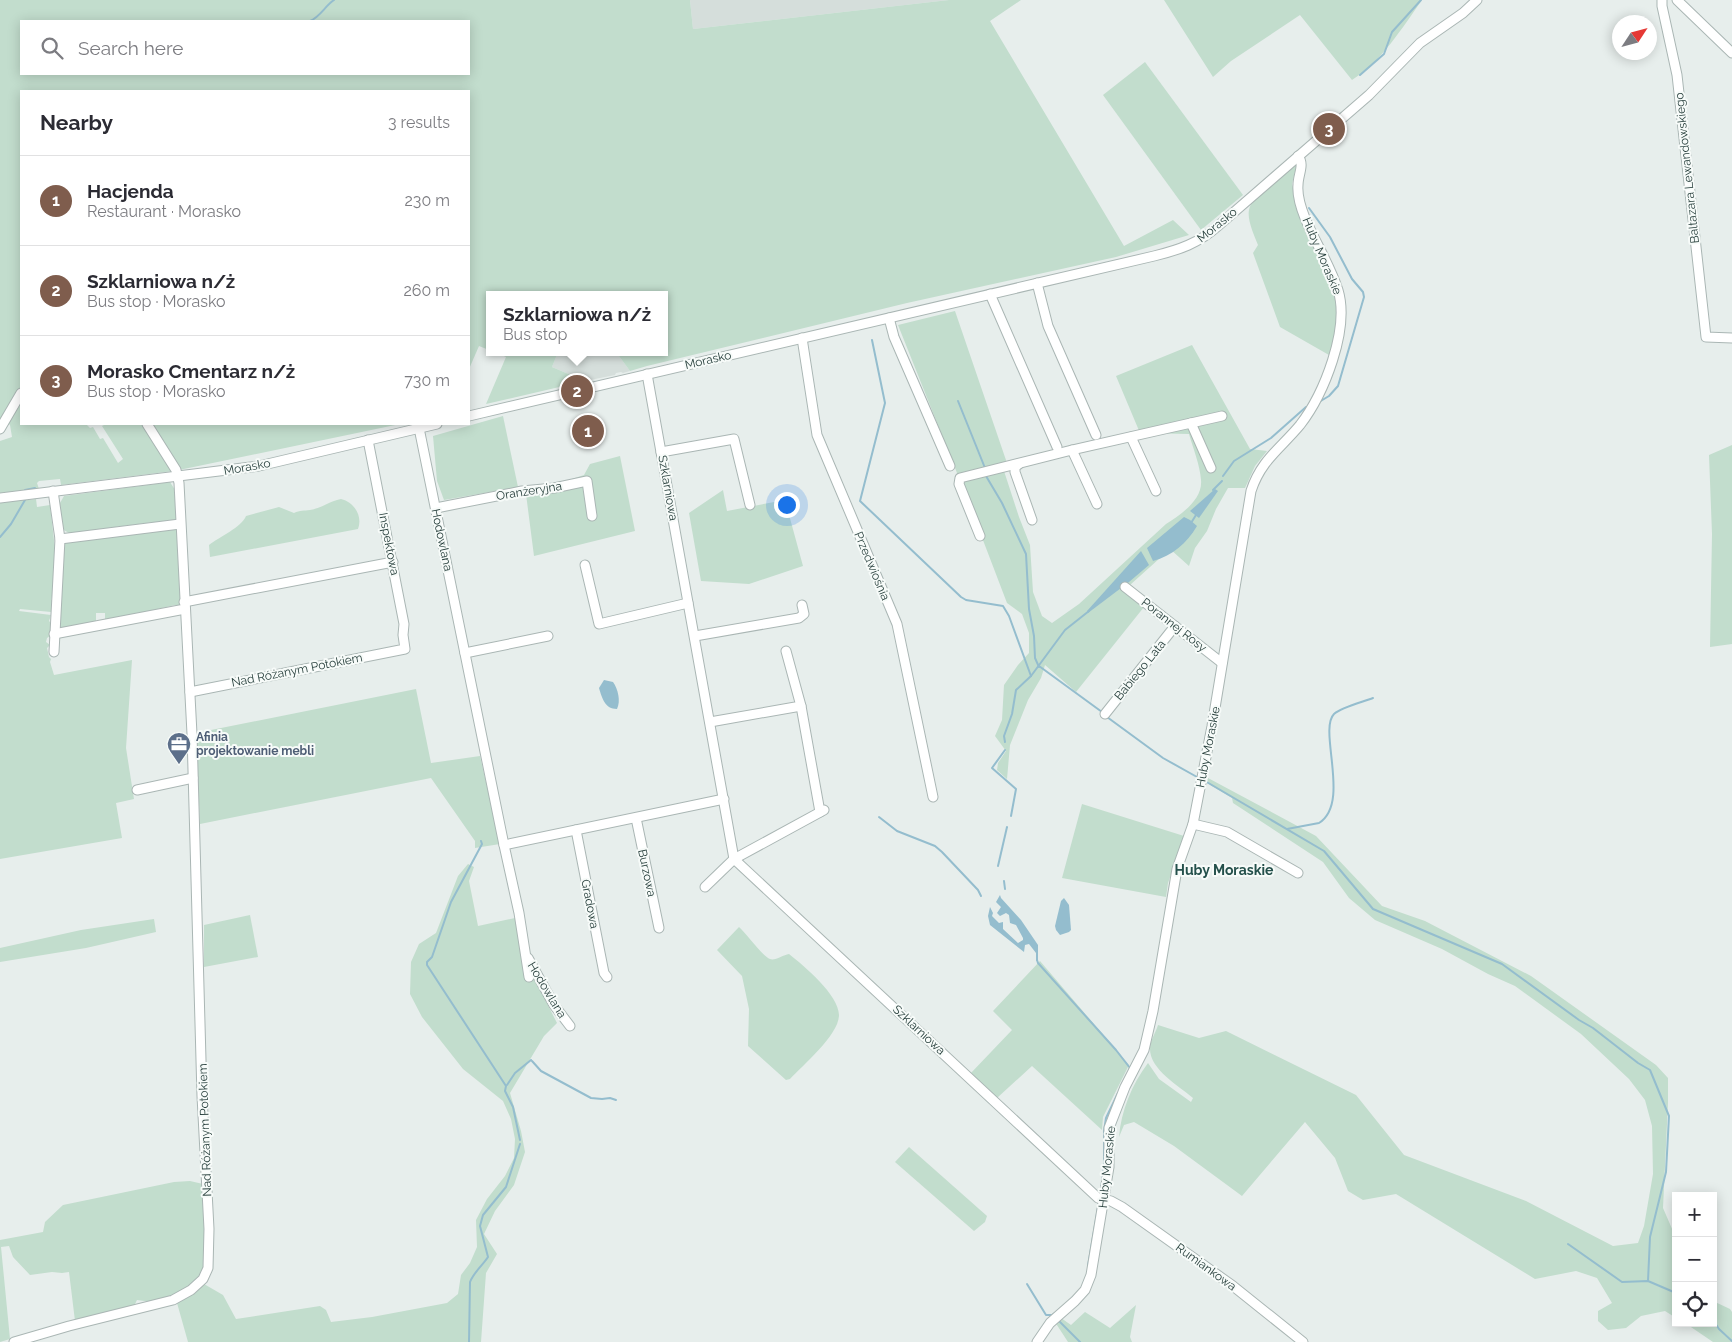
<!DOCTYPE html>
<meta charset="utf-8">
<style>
:root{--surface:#fff;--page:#f2f2f3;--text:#2b2b33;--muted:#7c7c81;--line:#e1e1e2;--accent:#7f5d4d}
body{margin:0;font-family:Raleway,sans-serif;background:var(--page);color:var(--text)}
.controls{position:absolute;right:15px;bottom:15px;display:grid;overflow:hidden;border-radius:0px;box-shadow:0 2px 12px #0003}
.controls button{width:45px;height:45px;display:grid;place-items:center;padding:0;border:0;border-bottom:1px solid var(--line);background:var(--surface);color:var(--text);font:25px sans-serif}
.compass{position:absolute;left:1612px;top:15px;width:45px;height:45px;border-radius:50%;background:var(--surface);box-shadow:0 2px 12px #0003;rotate:54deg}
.you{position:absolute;left:786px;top:504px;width:18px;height:18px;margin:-12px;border:4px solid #fff;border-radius:50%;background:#1a73e8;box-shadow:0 0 0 8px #1a73e833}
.badge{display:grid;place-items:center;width:32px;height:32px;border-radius:50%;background:var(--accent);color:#fff;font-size:16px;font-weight:700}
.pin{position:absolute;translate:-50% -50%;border:2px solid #fff;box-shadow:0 1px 5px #0006}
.popup{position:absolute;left:486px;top:291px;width:182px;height:65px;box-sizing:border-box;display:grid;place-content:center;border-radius:0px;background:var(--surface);filter:drop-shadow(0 1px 4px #0005);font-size:16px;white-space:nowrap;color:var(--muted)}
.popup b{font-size:19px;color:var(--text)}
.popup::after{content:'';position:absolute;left:50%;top:100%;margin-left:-10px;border:10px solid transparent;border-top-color:var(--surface)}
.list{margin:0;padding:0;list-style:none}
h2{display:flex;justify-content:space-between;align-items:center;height:65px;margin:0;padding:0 20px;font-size:21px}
h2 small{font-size:16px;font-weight:400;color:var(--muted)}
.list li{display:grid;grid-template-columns:32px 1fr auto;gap:15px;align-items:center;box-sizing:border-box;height:90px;padding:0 20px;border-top:1px solid var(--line)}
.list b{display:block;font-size:19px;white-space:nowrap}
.list p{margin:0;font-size:16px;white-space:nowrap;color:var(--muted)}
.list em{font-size:16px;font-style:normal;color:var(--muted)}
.icon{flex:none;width:28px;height:28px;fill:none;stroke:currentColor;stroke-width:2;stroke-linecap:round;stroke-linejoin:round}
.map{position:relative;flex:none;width:1732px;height:1342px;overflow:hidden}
.search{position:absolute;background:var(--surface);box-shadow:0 2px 12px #0003;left:20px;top:20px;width:450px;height:55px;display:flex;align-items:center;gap:12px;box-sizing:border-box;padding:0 18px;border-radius:0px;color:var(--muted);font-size:19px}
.panel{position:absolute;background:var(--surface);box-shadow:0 2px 12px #0003;left:20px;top:90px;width:450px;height:335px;border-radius:0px}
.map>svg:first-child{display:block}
.built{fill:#d5dedb}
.green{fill:#c2ddcd;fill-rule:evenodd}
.water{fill:#94bdce}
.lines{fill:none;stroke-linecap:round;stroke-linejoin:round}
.stream{stroke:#94bdce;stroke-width:2}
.minor-casing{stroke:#aab6b4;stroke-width:11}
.minor{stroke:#fff;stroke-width:9}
.labels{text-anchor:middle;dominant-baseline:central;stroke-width:4;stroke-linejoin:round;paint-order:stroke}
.street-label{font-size:12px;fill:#273f3c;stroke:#f7fbf9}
.service-label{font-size:12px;font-weight:bold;fill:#4e5e75;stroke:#f7fbf9;text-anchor:start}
.neighbourhood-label{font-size:14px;font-weight:bold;fill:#24504b;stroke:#f7fbf9}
</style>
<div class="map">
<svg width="1732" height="1342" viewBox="0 0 1732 1342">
<rect width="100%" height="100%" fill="#e7eeec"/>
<g class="built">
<polygon points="690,0 949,0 693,29"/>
<polygon points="558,352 616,352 630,371 623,373 621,372 616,373 615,375 585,381 552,367"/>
</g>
<g class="green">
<path d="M 0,0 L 690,0 L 693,29 L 949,0 L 1021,0 L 990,21 L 1124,246 L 1173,220 L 1189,235 L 1116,257 L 907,303 L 647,366 L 630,371 L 616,352 L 664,352 L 664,295 L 490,295 L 489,350 L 479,346 L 469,369 L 469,91 L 21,91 L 21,390 L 0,424 ZM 21,21 L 469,21 L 469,74 L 21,74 Z"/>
<path d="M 1164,0 L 1422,0 C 1402,28 1382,61 1352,80 L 1300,15 L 1231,61 L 1213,77 Z"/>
<polygon points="1145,62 1243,195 1201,230 1103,95"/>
<path d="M 1297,163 L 1292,184 L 1296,201 L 1305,231 L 1321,262 L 1335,298 L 1338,322 L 1329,355 L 1280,327 L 1253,253 L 1258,245 C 1254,235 1247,220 1249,210 C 1251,195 1285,173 1297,163 Z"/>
<path d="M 955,311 L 1008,466 L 1004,471 L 1019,517 L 1030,545 L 1033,592 L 1042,616 L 1052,623 L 1079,604 L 1166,524 C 1180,515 1203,500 1201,480 C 1200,465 1193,448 1189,434 L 1140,433 L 1116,376 L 1192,345 L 1250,449 L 1267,451 L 1255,466 L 1245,488 L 1228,488 L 1216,509 L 1207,531 L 1195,548 L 1189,566 L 1170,549 L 1130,585 L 1144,607 L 1076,692 L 1045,665 L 1041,678 L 1028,700 L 1010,745 L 1007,779 L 997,770 L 998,763 L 1006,751 L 995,736 L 1002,720 L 1004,685 L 1018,665 L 1029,653 L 1029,633 L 1022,614 L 1007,603 L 965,493 L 898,325 Z"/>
<polygon points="495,352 558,352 552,367 585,381 486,404 506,357"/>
<polygon points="21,404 21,424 86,424 90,428 93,427 100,439 103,438 118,463 123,459 102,426 106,424 143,424 173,471 61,485 60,479 39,481 37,483 39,489 0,493 0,441 12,437 10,425 8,423"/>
<polygon points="503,416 518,487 444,500 437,481 433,436"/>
<polygon points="150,424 400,424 179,470"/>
<polygon points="1732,445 1732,644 1710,647 1712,534 1709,455"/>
<polygon points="620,456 635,531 534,556 526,494 584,475 590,464"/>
<polygon points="170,482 175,490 178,521 171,523 167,520 164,524 155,525 154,522 100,529 93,532 92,530 83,533 79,532 74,534 74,533 69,533 62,529 60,503 64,496"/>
<polygon points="723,490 727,511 785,500 803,566 749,584 701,581 689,513"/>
<polygon points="25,498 29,500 36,499 37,507 50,505 55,549 54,587 52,587 52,592 53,592 51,600 52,600 51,612 20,609 19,611 51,615 49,621 50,622 50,636 47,638 46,642 50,645 47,648 49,657 51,659 50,662 54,675 132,660 126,748 134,799 116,803 122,838 0,859 0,503"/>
<path d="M 341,499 C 354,502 363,516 358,529 L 210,557 L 209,545 C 219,537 242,527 246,516 L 279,507 L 294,513 C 300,510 304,511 310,510 C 322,508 330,501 341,499 Z"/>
<polygon points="178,527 181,604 180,606 175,605 105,621 105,613 96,613 96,621 60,630 58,628 63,543 172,530"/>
<polygon points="416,689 431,763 480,756 500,844 475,848 475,841 431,778 200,824 196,733"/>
<path d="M 1208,778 L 1316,836 L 1382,906 L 1425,921 L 1531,976 L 1656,1065 L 1668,1078 L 1668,1103 L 1663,1208 L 1676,1238 L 1676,1318 L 1665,1311 L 1641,1316 L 1626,1328 L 1608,1330 L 1598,1321 L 1598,1311 L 1612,1303 L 1597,1278 L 1576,1271 L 1535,1279 L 1396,1194 L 1363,1200 L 1348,1191 L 1335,1158 L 1305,1122 L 1242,1196 L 1174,1146 L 1134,1122 L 1124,1125 L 1119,1137 C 1121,1111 1132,1084 1148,1063 L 1159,1079 L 1191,1102 L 1193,1098 C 1179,1086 1149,1069 1150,1048 C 1150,1041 1156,1032 1158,1025 L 1199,1038 L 1226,1031 L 1356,1095 L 1404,1155 L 1526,1201 L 1613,1246 L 1638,1243 L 1644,1226 L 1653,1174 L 1652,1126 L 1645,1100 L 1629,1079 L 1581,1034 L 1515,986 L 1488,974 L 1442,949 L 1375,920 L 1349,898 L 1323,862 L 1233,803 L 1232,798 L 1207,783 Z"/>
<polygon points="1082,804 1184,836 1168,883 1166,897 1062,878"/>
<polygon points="468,864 474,867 469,881 478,926 515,918 521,952 557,1023 544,1036 510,1093 521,1131 525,1152 514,1185 495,1211 484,1234 497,1254 486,1273 481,1342 188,1342 177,1303 204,1284 223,1295 236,1319 320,1306 326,1310 331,1322 372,1317 447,1303 458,1294 461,1275 470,1263 477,1247 476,1220 487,1199 505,1176 514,1158 515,1139 511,1119 503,1101 463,1069 422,1017 410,994 411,962 419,944 436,933 458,876"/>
<polygon points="250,915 258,957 204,967 204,925"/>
<polygon points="154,919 156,932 86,948 0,962 0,948 81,930"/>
<path d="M 739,927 C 746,933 763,957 770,959 C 775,961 783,955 789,954 C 804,966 839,995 839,1015 C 839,1035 803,1065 790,1079 L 786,1080 L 748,1046 L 749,1009 L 742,976 L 717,950 Z"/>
<polygon points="1040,961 1129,1065 1103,1117 1102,1130 1032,1066 997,1098 970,1074 1012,1030 993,1011"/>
<polygon points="909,1147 987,1216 985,1222 974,1231 895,1162"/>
<path d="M 190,1181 L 203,1184 C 204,1208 211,1257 200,1277 C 196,1284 186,1289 178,1293 C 166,1300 151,1303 137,1300 L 134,1306 L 75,1321 L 69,1272 L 62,1273 L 52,1272 L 30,1275 L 13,1257 L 9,1246 L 1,1247 L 10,1339 L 0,1342 L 0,1240 L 43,1232 L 45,1222 L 63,1205 L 174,1182 Z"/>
<polygon points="1713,1301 1730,1309 1732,1312 1732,1342 1713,1342 1685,1323 1713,1323"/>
<polygon points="1136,1305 1130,1337 1132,1342 1068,1342 1055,1322 1061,1318 1071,1325 1085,1312 1110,1328"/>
</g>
<g class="water">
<polygon points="1215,489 1218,491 1199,518 1190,511"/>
<path d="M 1184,517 L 1190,520 L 1197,526 C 1187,543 1172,556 1153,561 L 1147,548 Z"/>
<polygon points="1141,551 1149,565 1129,582 1088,613 1087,611"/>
<path d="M 604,680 L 613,682 C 618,689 621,701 617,709 C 605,709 602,698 599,688 Z"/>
<polygon points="1000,895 1001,898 1021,920 1038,945 1038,960 1036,961 1036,953 1029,944 1025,945 1024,952 990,925 988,916 990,907 993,913 992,916 999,923 1003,922 1003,929 1018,943 1023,940 1023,938 1016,925 1010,923 1009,915 1006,913 1000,916 997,913 1001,907 996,902"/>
<polygon points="1064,898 1069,905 1071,930 1069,932 1060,935 1056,930 1055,926 1061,901"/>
</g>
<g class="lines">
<g class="stream">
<path d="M 310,21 C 320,17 325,6 334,0"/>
<polyline points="1360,75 1384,54 1392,32 1421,0"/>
<polyline points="1309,208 1330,237 1352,279 1363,292 1364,297 1338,386 1329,396 1319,402"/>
<polyline points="872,340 885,403 860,501 961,597 966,600 1003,606 1009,616 1031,676"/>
<polyline points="958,401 985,468"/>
<polyline points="986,476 1002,503 1026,554 1029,609 1034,636 1035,658 1039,667"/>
<polyline points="1223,476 1234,461 1271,438 1306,407"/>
<polyline points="25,490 35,488"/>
<polyline points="1213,490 1222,481"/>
<polyline points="1191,523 1196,515"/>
<polyline points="0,537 11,524 25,500"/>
<polyline points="1039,666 1102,712"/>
<polyline points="1107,717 1163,758 1197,777"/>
<polyline points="1005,742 1004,736 1012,714 1016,690 1031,676 1065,630 1089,611"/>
<polyline points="1005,750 992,768 1016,789 1011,816"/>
<polyline points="1205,781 1324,851 1373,909 1502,964 1579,1020 1593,1028 1638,1063 1650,1070 1669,1116 1666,1172 1650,1237 1648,1281"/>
<polyline points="879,817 897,831 935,846 942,852 978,890 981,896"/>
<path d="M 1287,829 L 1319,823 C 1351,803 1318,730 1334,714 C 1342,707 1363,702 1373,698"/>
<polyline points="481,841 482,844 451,902 432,957 427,962 427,965 506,1086 505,1091 513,1107 520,1140"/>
<polyline points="998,866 1007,827"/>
<polyline points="1004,881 1005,889"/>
<polyline points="1037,960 1038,963 1116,1050 1130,1068 1129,1070"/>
<polyline points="532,1061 541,1071 591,1098 602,1099 610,1098 616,1100"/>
<polyline points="507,1085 515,1073 531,1060"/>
<polyline points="1101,1190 1104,1167 1104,1131 1106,1118 1118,1093"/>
<polyline points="1568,1244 1622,1282 1648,1281 1676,1293"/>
<polyline points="1088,1266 1099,1202"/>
<polyline points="1027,1284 1046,1315 1052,1315 1055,1313"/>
<polyline points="1058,1320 1080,1342"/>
<polyline points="1713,1320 1719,1329 1732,1341"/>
<path d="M 469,1342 L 470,1282 C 474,1272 482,1266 488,1257 L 480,1226 L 483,1215 L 506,1187 L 520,1144"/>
</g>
<g class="minor-casing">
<g id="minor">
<polyline points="1662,0 1662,6 1677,75 1706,337 1732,338"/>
<polyline points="1677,0 1732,53"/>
<polyline points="1037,283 1048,326 1096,435"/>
<polyline points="990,294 1057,447"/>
<polyline points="889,318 894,337 950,466"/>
<polyline points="802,338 817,435 897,624 933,797"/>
<polyline points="647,374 734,859 1098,1198 1111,1201 1122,1207 1233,1286 1303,1342"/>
<path d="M 469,416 L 1154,256 C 1179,250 1199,243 1218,226 L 1369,95 L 1420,43 L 1463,13 L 1477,0"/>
<polyline points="1191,423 1222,416"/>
<polyline points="419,428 504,845 724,799"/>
<polyline points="0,429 21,393"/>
<polyline points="1131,437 1156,491"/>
<polyline points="1072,450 1097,504"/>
<polyline points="661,452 734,439 750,505"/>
<polyline points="1019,464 1015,467 1015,472 1032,520"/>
<polyline points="53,491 60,539 54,652"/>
<polyline points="0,498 259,466 437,424"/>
<polyline points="436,508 522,491 554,488 587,481 592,516"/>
<polyline points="980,536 959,484 960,478 1072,450 1191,423 1211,468"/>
<polyline points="60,539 180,524"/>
<polyline points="585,565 599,624 688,603"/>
<polyline points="1125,587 1222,663"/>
<polyline points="184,602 393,562"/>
<polyline points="54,634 185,609"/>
<polyline points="695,636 799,618 804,614 802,605"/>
<polyline points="465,653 548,636"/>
<polyline points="190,692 405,649 403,635 404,624 368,440"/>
<polyline points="801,706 820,812"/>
<polyline points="1105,714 1175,626"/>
<polyline points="710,722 801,706 786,651"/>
<polyline points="137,790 193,778"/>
<polyline points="636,818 659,928"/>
<polyline points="1193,824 1227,832 1298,873"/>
<polyline points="576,830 604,973 607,977"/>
<polyline points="504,845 519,913 529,977"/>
<polyline points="705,887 734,859 824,810"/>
<polyline points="528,958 554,1005 570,1026"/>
<polyline points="14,1342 69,1326 173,1300 191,1290 203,1279 208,1268 209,1229 202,1096 192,734 179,483 176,470 147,424"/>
<path d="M 1037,1342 L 1050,1323 L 1075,1301 L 1085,1290 L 1091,1275 L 1109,1167 L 1109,1128 L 1125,1087 L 1144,1050 L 1153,1011 L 1177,869 L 1193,824 L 1212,726 L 1251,491 C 1261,460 1281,448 1300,425 C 1324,394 1350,329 1338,290 C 1330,265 1315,242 1305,218 C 1301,208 1297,196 1298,185 C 1298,174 1305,165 1298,156"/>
</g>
</g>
<use href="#minor" class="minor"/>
</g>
<defs>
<g id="office-pin" transform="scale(1.25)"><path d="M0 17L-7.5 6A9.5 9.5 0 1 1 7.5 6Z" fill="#5c6f8a" stroke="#f7fbf9"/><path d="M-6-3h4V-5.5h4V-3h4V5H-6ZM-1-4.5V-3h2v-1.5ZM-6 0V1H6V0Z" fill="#fff"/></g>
</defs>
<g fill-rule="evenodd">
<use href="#office-pin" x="179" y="744"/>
</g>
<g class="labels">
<g class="street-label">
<text transform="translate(1687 168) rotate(-96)">Baltazara Lewandowskiego</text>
<text transform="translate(1217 225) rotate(-39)">Morasko</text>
<text transform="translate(1322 256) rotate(67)">Huby Moraskie</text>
<text transform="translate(708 360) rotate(-13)">Morasko</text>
<text transform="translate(247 467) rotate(-10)">Morasko</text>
<text transform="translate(668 488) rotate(80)">Szklarniowa</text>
<text transform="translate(529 491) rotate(-9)">Oranżeryjna</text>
<text transform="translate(442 540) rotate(78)">Hodowlana</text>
<text transform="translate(389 544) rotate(79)">Inspektowa</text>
<text transform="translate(872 566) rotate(67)">Przedwiośnia</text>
<text transform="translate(1174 625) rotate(38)">Porannej Rosy</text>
<text transform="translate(297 670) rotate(-11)">Nad Różanym Potokiem</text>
<text transform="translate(1140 670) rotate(-51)">Babiego Lata</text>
<text transform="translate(1208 747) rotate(-79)">Huby Moraskie</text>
<text transform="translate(647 873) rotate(78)">Burzowa</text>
<text transform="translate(590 904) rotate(79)">Gradowa</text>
<text transform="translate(547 990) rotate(59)">Hodowlana</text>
<text transform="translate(919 1030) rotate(43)">Szklarniowa</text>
<text transform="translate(205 1130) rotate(-92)">Nad Różanym Potokiem</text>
<text transform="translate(1107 1167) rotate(-84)">Huby Moraskie</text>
<text transform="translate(1206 1267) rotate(36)">Rumiankowa</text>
</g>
<g class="service-label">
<text x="196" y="737">Afinia<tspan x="196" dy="14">projektowanie mebli</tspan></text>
</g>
<g class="neighbourhood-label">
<text x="1224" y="870">Huby Moraskie</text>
</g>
</g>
</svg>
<div class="controls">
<button>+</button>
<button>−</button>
<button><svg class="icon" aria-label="locate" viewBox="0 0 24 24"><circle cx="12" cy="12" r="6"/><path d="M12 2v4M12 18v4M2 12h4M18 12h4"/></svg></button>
</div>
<svg class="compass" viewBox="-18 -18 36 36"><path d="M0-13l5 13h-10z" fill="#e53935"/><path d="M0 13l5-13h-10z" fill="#7c7c81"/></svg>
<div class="you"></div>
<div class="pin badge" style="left:588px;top:431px">1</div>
<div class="pin badge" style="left:577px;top:391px">2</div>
<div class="popup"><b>Szklarniowa n/ż</b>Bus stop</div>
<div class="pin badge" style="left:1329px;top:129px">3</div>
<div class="search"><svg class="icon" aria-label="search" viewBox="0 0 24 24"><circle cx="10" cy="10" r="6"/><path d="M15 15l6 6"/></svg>Search here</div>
<section class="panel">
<h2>Nearby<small>3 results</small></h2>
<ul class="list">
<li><span class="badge">1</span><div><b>Hacjenda</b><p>Restaurant · Morasko</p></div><em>230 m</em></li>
<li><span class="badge">2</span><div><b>Szklarniowa n/ż</b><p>Bus stop · Morasko</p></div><em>260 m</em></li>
<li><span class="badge">3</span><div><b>Morasko Cmentarz n/ż</b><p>Bus stop · Morasko</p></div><em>730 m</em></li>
</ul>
</section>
</div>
